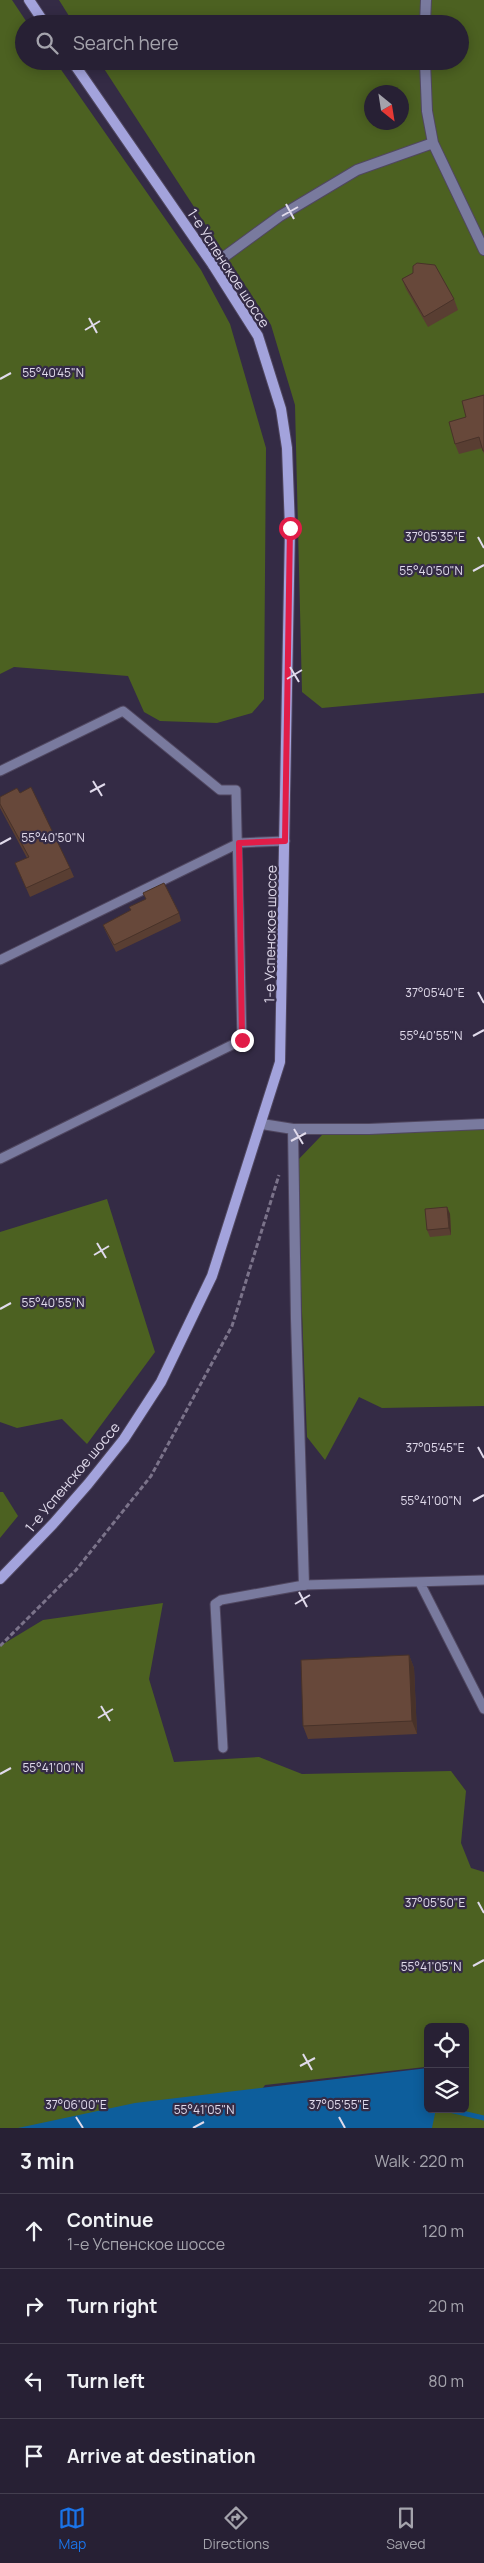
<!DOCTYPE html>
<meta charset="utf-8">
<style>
:root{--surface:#272034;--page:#2f283c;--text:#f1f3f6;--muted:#a4a3ac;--line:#433e4f;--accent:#1a73e8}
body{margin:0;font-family:Manrope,sans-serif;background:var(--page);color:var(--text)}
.controls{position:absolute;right:15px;bottom:15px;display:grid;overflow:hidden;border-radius:8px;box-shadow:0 2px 12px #0003}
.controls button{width:45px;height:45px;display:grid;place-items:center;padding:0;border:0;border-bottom:1px solid var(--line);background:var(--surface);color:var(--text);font:25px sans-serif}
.compass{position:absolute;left:364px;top:85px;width:45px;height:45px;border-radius:50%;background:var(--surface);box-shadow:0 2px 12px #0003;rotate:150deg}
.stop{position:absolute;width:15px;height:15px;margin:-11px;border:4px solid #e11d48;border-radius:50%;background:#fff}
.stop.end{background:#e11d48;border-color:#fff;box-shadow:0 1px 5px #0008}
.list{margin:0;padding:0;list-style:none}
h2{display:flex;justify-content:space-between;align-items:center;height:65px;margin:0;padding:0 20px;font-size:21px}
h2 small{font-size:16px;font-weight:400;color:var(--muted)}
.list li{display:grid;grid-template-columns:32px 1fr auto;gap:15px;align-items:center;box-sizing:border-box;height:75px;padding:0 20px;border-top:1px solid var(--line)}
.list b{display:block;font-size:19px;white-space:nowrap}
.list p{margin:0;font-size:16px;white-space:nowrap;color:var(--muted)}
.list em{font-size:16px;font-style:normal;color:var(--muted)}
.icon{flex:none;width:28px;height:28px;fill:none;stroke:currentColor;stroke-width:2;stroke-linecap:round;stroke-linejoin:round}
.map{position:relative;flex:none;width:484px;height:2128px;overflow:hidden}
.search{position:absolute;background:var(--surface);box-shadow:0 2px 12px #0003;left:15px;right:15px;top:15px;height:55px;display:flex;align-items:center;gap:12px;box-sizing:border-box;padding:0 18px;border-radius:28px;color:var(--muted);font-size:19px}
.sheet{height:365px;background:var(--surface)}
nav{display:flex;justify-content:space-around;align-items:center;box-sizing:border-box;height:70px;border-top:1px solid var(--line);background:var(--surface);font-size:14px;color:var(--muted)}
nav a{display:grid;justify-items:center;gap:2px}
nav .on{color:var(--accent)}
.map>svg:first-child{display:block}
.green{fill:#4c6121;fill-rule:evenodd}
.water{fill:#0d5e9c}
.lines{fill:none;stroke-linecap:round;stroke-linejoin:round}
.stream{stroke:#0d5e9c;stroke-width:5}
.service-casing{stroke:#504760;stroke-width:11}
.minor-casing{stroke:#504760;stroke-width:12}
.secondary-casing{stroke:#504760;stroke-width:12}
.path{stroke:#7b738a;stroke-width:3;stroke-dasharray:5 2.5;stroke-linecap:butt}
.service{stroke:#797a9e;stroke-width:9}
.minor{stroke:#797a9e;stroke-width:10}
.secondary{stroke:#a3a3dc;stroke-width:10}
.wall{fill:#593e32}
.shaded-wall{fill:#483229}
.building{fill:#67483a;stroke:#483229}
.route{stroke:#e11d48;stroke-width:6}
.ticks{fill:none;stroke:#e0daeb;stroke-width:2}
.labels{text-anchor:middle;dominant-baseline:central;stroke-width:4.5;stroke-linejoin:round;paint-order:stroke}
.street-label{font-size:14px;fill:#e0daeb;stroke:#342b45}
.ticks-label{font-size:12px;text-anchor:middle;fill:#e0daeb;stroke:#342b45;stroke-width:4.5;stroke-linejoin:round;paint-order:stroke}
</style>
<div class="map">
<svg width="484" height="2128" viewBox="0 0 484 2128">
<rect width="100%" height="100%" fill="#342b45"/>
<path class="green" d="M0 0H12L28 24H24V61H55L201 270 230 324 266 448 264 699 252 713 217 723 160 721 144 712 128 676 14 667 0 674Z
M59 0H484V693L322 708 302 692 295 405 271 325 99 61H460V24H74ZM372 92H402V122H372Z
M484 1129V1406L382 1408 359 1397 325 1460 307 1437 296 1162 322 1135Z
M107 1199 155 1352 87 1444 62 1419 17 1428 0 1422V1232Z
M0 1492H3L18 1516 0 1538Z
M163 1603 149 1679 174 1762 259 1757 302 1774 451 1771 466 1791 461 1843 471 1868 484 1872V2128H425L436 2109H465V2027H428V2073L425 2067 265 2085 234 2128H0V1646L43 1620Z"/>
<path class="water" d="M428 2068V2109H436L432 2128H18L135 2103Z"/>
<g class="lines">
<path class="stream" d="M445 2109 484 2118"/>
<g class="service-casing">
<path id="service" d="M0 771 123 711 220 790H236L242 1040 0 1159
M0 960 239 843 285 841
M420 1583 484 1709
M223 1748 215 1604 221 1600 304 1585 484 1580"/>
</g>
<g class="minor-casing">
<path id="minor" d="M425 24 426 0
M425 61 427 111 433 143 484 250
M213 265 280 216 357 170 433 143
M262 1124 293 1129 296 1319 304 1585
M293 1129H369L484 1124"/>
</g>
<g class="secondary-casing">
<path id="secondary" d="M29 0 45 24
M0 1579 53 1524 88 1484 124 1439 161 1382 212 1276 280 1062 290 528 287 448 281 409 258 336 213 265 72 61"/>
</g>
<path class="path" d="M0 1646 76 1570 151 1476 232 1326 279 1175"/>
<use href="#service" class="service"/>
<use href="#minor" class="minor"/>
<use href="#secondary" class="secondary"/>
</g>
<path class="wall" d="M413 273 454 299 458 310 428 327 406 289 402 279Z
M484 395V454L482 448 459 454 455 444 466 417Z
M20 793 70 868 74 877 30 897 15 863 27 858 0 808V797Z
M143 893 179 913 181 921 116 952 106 932 103 925 131 910 146 899Z
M447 1207 450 1214 451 1235 430 1237 427 1230Z
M409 1655 414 1668 417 1734 308 1739 303 1726Z"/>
<path class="shaded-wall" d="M447 1207 450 1214 451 1235 449 1228Z
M409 1655 414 1668 417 1734 412 1721Z"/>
<path class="building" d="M417 263 435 265 454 299 424 317 402 279 413 273V266Z
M484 395V451H483L479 437 455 444 449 422 466 417 462 401Z
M31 787 70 868 26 888 15 863 29 857 0 804V797L17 788 20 793Z
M164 883 179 913 114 945 103 925 131 910 129 907 146 899 143 893Z
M447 1207 449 1228 427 1230 425 1209Z
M409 1655 412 1721 303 1726 301 1660Z"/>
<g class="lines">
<path class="route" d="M242 1040 239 843 285 841 290 528"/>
</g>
<path class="ticks" d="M286 204 294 219M282 216 298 207M89 318 97 333M85 330 100 321M0 379 11 373M478 537 484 548M473 571 484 565M290 667 299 682M287 679 302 670M93 781 102 796M90 792 105 784M0 844 11 838M478 992 484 1003M473 1036 484 1030M294 1129 303 1144M291 1141 306 1133M97 1243 106 1258M94 1255 109 1246M0 1309 11 1303M478 1447 484 1458M473 1501 484 1495M299 1592 307 1607M295 1604 310 1595M101 1706 110 1721M98 1718 113 1709M0 1774 11 1768M478 1902 484 1913M473 1966 484 1960M303 2054 312 2070M300 2066 315 2058M76 2117 83 2128M339 2117 345 2128M193 2128 204 2122"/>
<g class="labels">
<g class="street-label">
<text transform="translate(229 268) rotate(57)">1-е Успенское шоссе</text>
<text transform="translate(270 934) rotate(-89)">1-е Успенское шоссе</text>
<text transform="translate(72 1477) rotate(-50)">1-е Успенское шоссе</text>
</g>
</g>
<g class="ticks-label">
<text x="53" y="377">55°40'45"N</text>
<text x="435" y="541">37°05'35"E</text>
<text x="431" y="575">55°40'50"N</text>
<text x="53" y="842">55°40'50"N</text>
<text x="435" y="997">37°05'40"E</text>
<text x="431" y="1040">55°40'55"N</text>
<text x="53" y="1307">55°40'55"N</text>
<text x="435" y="1452">37°05'45"E</text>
<text x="431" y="1505">55°41'00"N</text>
<text x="53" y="1772">55°41'00"N</text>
<text x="435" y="1907">37°05'50"E</text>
<text x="431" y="1971">55°41'05"N</text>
<text x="76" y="2109">37°06'00"E</text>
<text x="339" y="2109">37°05'55"E</text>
<text x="204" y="2114">55°41'05"N</text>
</g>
</svg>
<div class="controls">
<button><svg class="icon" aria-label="locate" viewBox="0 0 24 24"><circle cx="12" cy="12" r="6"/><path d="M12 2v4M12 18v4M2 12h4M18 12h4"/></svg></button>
<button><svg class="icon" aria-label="layers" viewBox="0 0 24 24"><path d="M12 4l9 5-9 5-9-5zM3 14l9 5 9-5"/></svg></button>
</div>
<svg class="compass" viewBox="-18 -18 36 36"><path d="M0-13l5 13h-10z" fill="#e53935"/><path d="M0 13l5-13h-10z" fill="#a4a3ac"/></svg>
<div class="stop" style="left:290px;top:528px"></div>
<div class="stop end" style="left:242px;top:1040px"></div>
<div class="search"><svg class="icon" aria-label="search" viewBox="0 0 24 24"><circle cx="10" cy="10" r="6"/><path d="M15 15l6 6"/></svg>Search here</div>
</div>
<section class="sheet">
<h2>3 min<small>Walk · 220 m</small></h2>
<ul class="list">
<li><svg class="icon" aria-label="ahead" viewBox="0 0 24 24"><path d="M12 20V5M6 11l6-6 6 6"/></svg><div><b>Continue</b><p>1-е Успенское шоссе</p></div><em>120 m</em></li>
<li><svg class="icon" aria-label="right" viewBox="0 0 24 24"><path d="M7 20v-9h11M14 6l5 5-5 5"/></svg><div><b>Turn right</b></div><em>20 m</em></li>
<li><svg class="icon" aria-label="left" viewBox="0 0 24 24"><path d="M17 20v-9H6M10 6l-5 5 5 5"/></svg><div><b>Turn left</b></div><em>80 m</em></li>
<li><svg class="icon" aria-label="arrive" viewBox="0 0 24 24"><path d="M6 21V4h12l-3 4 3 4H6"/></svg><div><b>Arrive at destination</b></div></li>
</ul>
</section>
<nav>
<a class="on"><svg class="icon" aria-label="map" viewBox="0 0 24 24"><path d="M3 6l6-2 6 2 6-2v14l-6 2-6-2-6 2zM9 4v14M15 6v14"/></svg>Map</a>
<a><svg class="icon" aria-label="directions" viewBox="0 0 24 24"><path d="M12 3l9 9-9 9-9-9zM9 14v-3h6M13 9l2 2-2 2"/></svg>Directions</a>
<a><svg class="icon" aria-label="saved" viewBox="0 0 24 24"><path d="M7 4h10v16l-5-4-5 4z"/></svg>Saved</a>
</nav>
